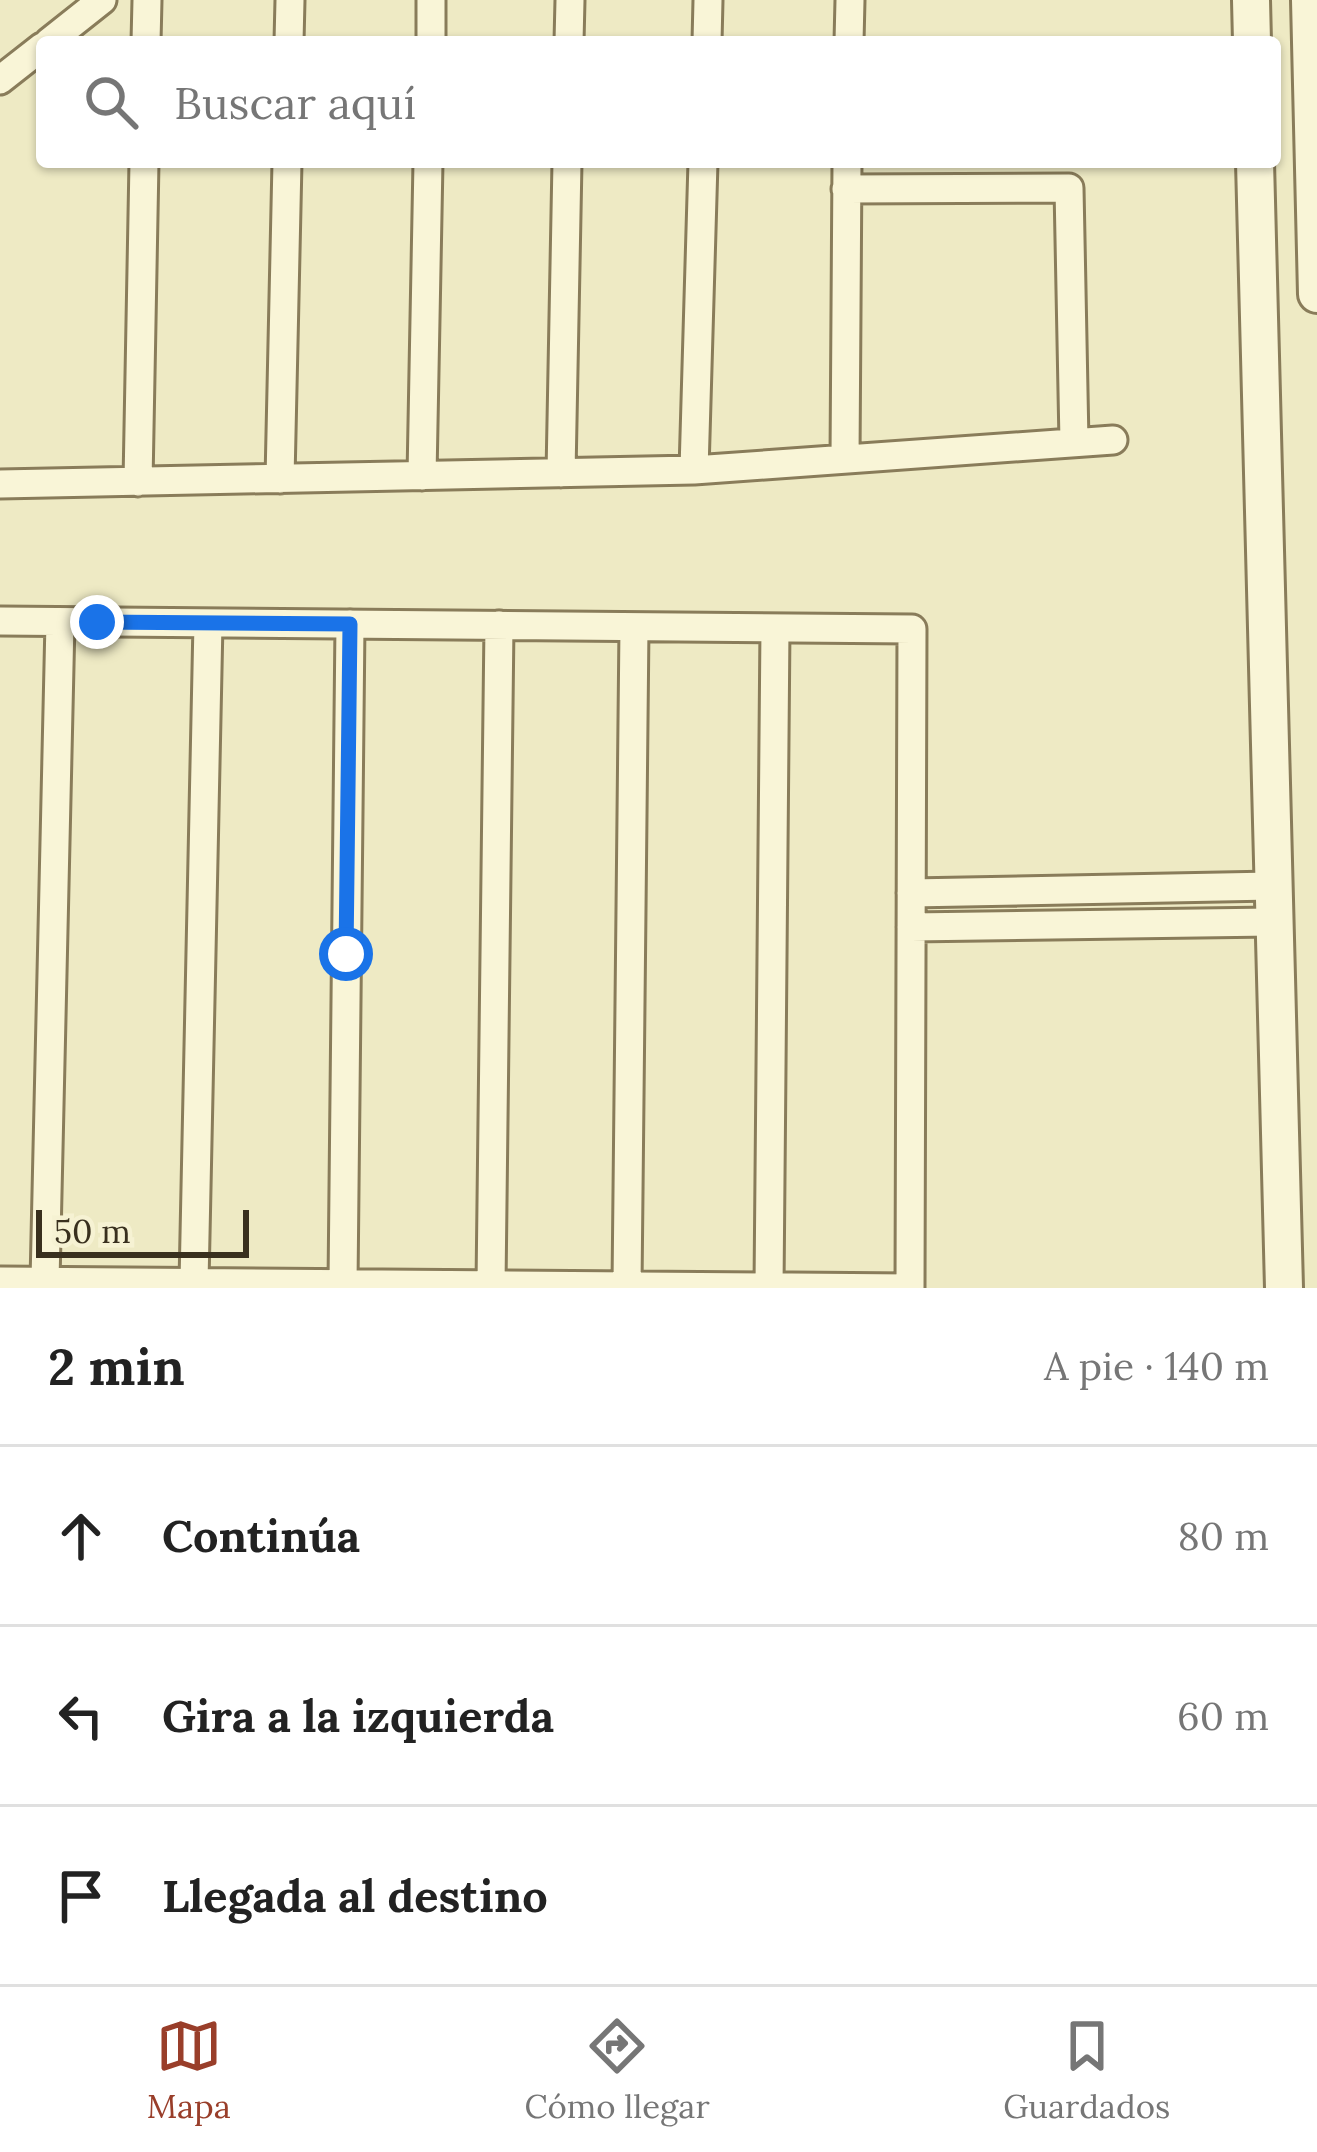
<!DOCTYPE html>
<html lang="es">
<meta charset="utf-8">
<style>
:root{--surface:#fff;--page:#f6f6f6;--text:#222;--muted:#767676;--line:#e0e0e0;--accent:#993e2a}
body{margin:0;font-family:Lora,serif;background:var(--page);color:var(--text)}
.scale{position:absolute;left:36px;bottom:30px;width:213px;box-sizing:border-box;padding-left:12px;border:6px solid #39301e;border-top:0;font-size:33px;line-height:42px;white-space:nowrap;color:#39301e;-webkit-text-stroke:9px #f6f2d3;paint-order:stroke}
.stop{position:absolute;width:36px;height:36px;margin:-27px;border:9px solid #1a73e8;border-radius:50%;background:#fff}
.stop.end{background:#1a73e8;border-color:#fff;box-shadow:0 3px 12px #0008}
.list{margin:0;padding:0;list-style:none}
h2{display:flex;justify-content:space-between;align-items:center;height:156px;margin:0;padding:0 48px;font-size:51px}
h2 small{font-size:39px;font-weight:400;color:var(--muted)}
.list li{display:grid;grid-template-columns:78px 1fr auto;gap:36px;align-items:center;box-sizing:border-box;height:180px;padding:0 48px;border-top:3px solid var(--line)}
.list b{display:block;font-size:45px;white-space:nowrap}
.list em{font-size:39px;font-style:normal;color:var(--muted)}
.icon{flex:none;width:66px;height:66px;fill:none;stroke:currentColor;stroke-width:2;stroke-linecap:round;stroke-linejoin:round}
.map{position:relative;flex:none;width:1317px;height:1288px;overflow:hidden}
.search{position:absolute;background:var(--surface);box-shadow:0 3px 9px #0004;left:36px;right:36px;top:36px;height:132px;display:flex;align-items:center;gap:30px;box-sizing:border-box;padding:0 42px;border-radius:12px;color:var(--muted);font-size:45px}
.sheet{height:696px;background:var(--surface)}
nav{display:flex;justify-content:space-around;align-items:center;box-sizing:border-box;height:168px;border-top:3px solid var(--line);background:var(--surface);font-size:33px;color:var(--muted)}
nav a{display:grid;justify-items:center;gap:6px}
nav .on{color:var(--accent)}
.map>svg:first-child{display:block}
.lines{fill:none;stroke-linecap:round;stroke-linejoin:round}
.minor-casing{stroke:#897c5a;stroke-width:33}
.tertiary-casing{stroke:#897c5a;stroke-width:42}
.minor{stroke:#f9f5d7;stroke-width:27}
.tertiary{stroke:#f9f5d7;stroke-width:36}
.route{stroke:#1a73e8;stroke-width:15}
</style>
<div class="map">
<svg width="1317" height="1288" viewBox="0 0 1317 1288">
<rect width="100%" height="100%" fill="#eeeac4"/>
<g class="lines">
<g class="minor-casing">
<path id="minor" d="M49 42 102 0
M146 42 147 0
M289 42 290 0
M431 42V0
M569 42 570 0
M707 42 708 0
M849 42 850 0
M0 80 42 47
M846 189 1069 188 1074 442
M845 459 847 162
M694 470 703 162
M561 473 567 162
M422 476 428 162
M280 479 287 162
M138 482 144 162
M0 484 694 470 1113 440
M0 621 912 629 910 1288 0 1281
M911 893 1274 886
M911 927 1275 922
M45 1281 60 622
M194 1282 208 623
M343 1283 350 624
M491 1285 499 625
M627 1286 634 627
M769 1287 775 628"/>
</g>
<g class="tertiary-casing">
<path id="tertiary" d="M1251 0 1252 42
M1310 0 1317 294
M1255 162 1284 1288"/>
</g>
<use href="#minor" class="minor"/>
<use href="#tertiary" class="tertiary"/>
</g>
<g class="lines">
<path class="route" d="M97 622 350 624 346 954"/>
</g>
</svg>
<div class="scale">50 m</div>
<div class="stop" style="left:346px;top:954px"></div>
<div class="stop end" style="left:97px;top:622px"></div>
<div class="search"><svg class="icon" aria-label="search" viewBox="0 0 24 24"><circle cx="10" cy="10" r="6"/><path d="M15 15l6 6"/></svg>Buscar aquí</div>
</div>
<section class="sheet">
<h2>2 min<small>A pie · 140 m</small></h2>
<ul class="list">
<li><svg class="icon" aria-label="ahead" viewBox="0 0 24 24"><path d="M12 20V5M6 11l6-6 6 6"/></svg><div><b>Continúa</b></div><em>80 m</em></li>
<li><svg class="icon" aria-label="left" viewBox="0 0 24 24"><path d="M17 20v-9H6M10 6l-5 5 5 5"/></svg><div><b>Gira a la izquierda</b></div><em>60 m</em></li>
<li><svg class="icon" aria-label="arrive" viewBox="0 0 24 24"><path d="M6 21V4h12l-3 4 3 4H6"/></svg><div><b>Llegada al destino</b></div></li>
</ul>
</section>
<nav>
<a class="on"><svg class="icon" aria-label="map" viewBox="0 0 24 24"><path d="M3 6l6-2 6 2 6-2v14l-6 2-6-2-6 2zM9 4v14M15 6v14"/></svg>Mapa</a>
<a><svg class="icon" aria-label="directions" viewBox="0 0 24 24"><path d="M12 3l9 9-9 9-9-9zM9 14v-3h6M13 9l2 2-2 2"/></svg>Cómo llegar</a>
<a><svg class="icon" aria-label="saved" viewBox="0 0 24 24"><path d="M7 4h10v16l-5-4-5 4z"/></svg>Guardados</a>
</nav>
